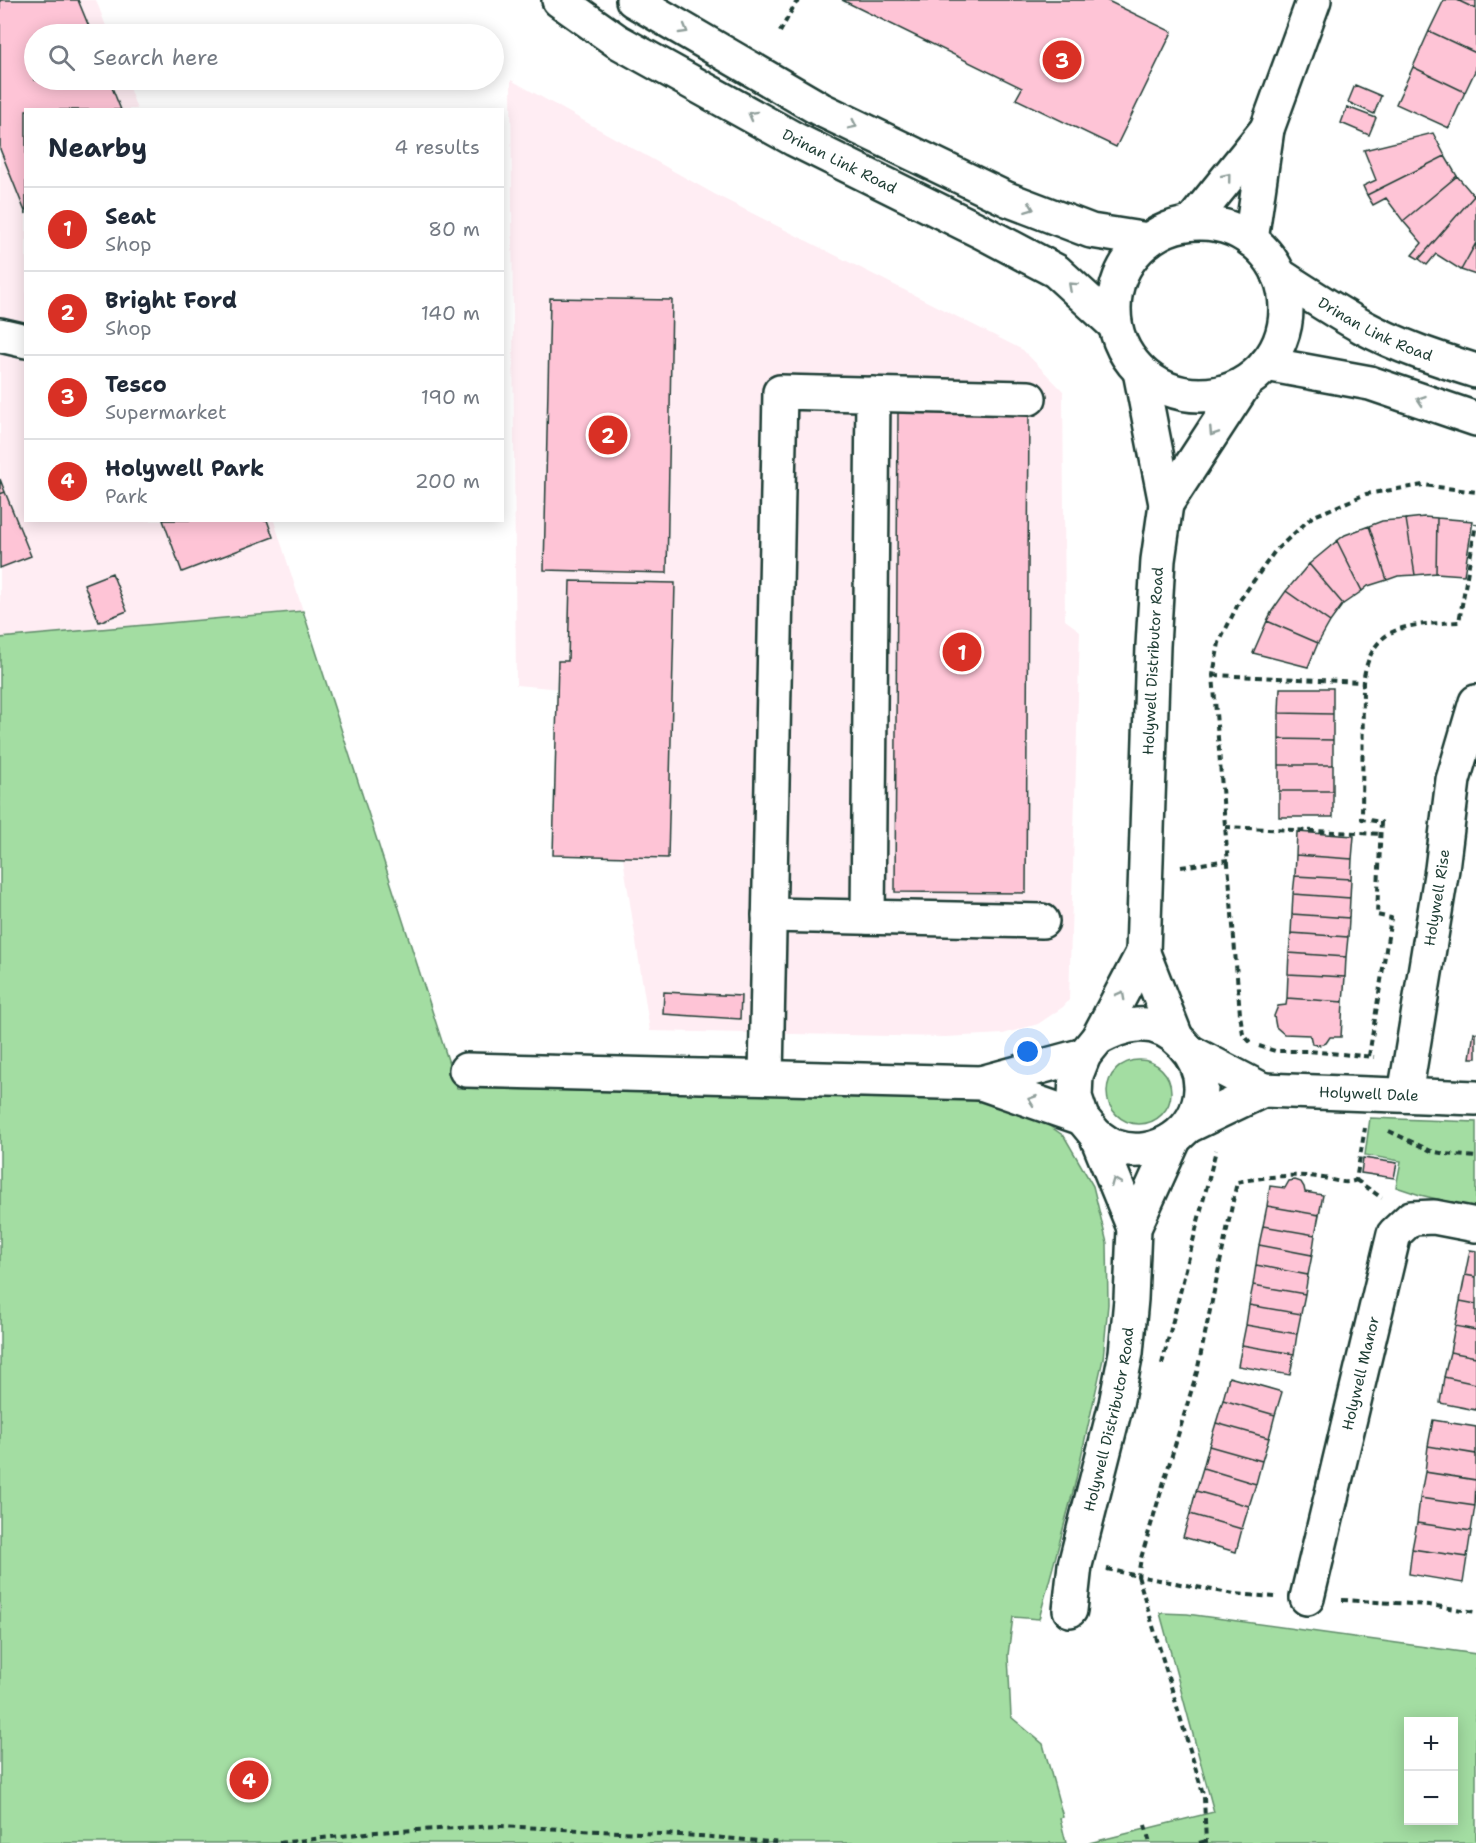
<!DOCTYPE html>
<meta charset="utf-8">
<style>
:root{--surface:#fff;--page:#f6f6f7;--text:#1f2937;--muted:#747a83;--line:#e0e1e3;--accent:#d93025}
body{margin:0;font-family:"Shantell Sans",sans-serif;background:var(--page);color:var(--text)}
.controls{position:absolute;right:18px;bottom:18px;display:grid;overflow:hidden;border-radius:0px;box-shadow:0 3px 15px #0003}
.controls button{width:54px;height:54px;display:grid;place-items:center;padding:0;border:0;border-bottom:2px solid var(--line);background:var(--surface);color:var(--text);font:30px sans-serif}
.you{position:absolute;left:1028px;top:1052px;width:21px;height:21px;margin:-15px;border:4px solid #fff;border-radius:50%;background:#1a73e8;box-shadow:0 0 0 9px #1a73e833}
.badge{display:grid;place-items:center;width:39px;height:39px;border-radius:50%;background:var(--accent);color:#fff;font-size:20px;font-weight:700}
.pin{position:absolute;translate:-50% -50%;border:3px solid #fff;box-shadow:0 2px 6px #0006}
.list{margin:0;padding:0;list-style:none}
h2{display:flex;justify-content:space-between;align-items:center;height:78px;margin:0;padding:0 24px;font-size:26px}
h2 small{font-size:20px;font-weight:400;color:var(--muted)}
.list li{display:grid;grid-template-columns:39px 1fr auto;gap:18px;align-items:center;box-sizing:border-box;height:84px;padding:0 24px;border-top:2px solid var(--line)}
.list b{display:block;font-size:22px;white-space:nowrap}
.list p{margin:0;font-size:20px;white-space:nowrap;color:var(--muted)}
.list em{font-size:20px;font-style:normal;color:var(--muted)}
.icon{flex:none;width:33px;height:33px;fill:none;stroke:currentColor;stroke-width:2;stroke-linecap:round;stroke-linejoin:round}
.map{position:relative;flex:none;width:1476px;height:1843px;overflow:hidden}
.search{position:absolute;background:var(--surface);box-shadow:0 3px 15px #0003;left:24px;top:24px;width:480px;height:66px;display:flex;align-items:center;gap:15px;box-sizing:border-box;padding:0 21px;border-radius:33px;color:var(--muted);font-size:22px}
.panel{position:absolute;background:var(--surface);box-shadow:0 3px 15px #0003;left:24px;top:108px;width:480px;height:414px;border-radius:0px}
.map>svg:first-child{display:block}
.built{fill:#ffedf3}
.green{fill:#a3dda2;stroke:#618d6b;stroke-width:1.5;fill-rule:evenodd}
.building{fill:#fec4d6;stroke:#1f3d34;stroke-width:1.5}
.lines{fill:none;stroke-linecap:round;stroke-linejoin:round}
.minor-casing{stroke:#1f3d34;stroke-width:38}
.major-casing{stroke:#1f3d34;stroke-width:38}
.path{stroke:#1f3d34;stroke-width:4;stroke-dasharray:6 4.5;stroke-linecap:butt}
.minor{stroke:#fff;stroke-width:33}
.major{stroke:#fff;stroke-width:33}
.oneway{stroke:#8f9e9a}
.labels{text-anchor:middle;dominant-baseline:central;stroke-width:5;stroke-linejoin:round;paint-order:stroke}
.street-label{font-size:15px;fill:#1f3d34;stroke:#fff}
</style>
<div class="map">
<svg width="1476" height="1843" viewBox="0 0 1476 1843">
<rect width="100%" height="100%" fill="#fff"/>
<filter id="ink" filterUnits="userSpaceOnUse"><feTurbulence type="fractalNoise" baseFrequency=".0167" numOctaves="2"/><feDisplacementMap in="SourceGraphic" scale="12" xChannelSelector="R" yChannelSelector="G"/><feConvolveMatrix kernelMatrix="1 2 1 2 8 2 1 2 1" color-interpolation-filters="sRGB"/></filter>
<g filter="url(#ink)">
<path class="built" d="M0 0H96L109 34H34V80H126L137 109 26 110V520L274 521 303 611 0 638Z
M511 80 716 195 1023 350 1063 391 1065 620 1080 631 1069 1000 1063 1007 1038 1024 1003 1034 945 1037 650 1031 597 692 516 685Z"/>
<path class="green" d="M303 611 457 1088 1013 1101 1064 1136 1093 1186 1107 1243 1108 1304 1103 1359 1074 1488 1039 1619 1013 1617 1008 1655 1011 1717 1043 1744 1063 1817 1060 1818 1066 1843H0V638Z
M1107 1092a32 32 0 1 1 64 0a32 32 0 1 1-64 0Z
M1370 1118 1476 1122V1208L1420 1195 1396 1187 1401 1161 1365 1155Z
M1160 1613 1187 1614 1476 1654V1843H1089L1214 1812ZM1408 1722H1454V1820H1408Z"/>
<path class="building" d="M0 0H78L92 34H34V80H109L121 110H26V214L0 149Z
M842 0H1106L1172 32 1116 147 1016 99 1022 88Z
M1444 0H1457L1476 9V53L1429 31Z
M1457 0H1476V9Z
M1429 31 1476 53V69L1465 92 1413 67Z
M1413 67 1465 92 1449 128 1396 104Z
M1355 85 1381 96 1374 114 1348 102Z
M1347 107 1376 118 1369 135 1341 123Z
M1433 133 1445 156 1367 195 1363 186 1376 180 1364 150Z
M1445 156 1457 176 1403 221 1386 198 1373 205 1367 195Z
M1457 176 1474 196 1419 259 1412 255 1422 243 1403 221Z
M1474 196 1476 198V243L1461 270 1436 254 1427 265 1419 259Z
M1476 243V275L1461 270Z
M550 298 672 300 667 573 544 570Z
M898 411 1029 412 1026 893 895 892Z
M0 479 5 492 0 494Z
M5 492 31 556 0 568V494Z
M1424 517 1437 518 1436 573 1415 575 1406 519Z
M1437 518 1473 521 1464 575 1436 573Z
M1406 519 1415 575 1398 576 1387 580 1369 526 1382 521Z
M163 520H267L273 537 182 572Z
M1369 526 1387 580 1368 586 1362 591 1337 541 1345 535Z
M1337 541 1362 591 1343 604 1309 564Z
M1309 564 1343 604 1330 622 1286 591Z
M112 573 127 611 99 622 84 584Z
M570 581 675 583 668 858 553 855 558 661H568Z
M1286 591 1330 622 1318 643 1267 621 1272 611Z
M1267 621 1318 643 1308 667 1253 653Z
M1280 688H1333V714L1279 713Z
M1279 713 1333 714V740L1279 739Z
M1279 739 1333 740V765H1279Z
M1279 765H1333V791H1279Z
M1279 791H1333V817H1279Z
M1297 832 1354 836 1352 859 1296 855Z
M1296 855 1352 859 1351 879 1295 876Z
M1295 876 1351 879 1350 898 1293 894Z
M1293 894 1350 898 1349 918 1292 914Z
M1292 914 1349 918 1348 937 1291 933Z
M1291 933 1348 937 1346 957 1289 953Z
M1289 953 1346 957 1345 977 1288 974Z
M1288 974 1345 977 1343 1002 1287 998Z
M664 992 741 996 740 1019 663 1014Z
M1287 998 1343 1002 1341 1037H1330L1326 1043 1319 1045 1312 1044 1310 1035 1284 1034 1276 1027 1274 1016 1278 1006 1286 1005Z
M1474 1032 1476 1033V1058H1470Z
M1363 1158 1397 1163 1394 1178 1361 1173Z
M1295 1180 1301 1182 1304 1187 1305 1192 1323 1195 1319 1215 1267 1206 1270 1186 1285 1188 1289 1181Z
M1267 1206 1319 1215 1315 1235 1263 1226Z
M1263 1226 1315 1235 1312 1255 1259 1245Z
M1259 1245 1312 1255 1308 1275 1256 1265Z
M1470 1250 1476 1251V1277L1465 1275Z
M1256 1265 1308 1275 1305 1294 1253 1285Z
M1465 1275 1476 1277V1304L1460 1301Z
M1253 1285 1305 1294 1301 1314 1249 1305Z
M1460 1301 1476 1304V1330L1455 1326Z
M1249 1305 1301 1314 1297 1334 1246 1325Z
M1246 1325 1297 1334 1294 1354 1242 1345Z
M1455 1326 1476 1330V1357L1450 1352Z
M1242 1345 1294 1354 1290 1375 1238 1366Z
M1450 1352 1476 1357V1384L1444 1377Z
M1229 1377 1282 1392 1275 1415 1223 1400Z
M1444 1377 1476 1384V1410L1440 1403Z
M1223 1400 1275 1415 1269 1438 1216 1423Z
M1433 1420 1476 1427V1454L1428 1446Z
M1216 1423 1269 1438 1262 1461 1209 1446Z
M1209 1446 1262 1461 1256 1484 1203 1468Z
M1428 1446 1476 1454V1480L1425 1472Z
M1203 1468 1256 1484 1249 1506 1196 1491Z
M1425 1472 1476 1480 1475 1506 1420 1498Z
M1196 1491 1249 1506 1242 1529 1190 1514Z
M1420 1498 1475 1506 1471 1531 1417 1523Z
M1190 1514 1242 1529 1236 1552 1183 1537Z
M1417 1523 1471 1531 1467 1557 1412 1549Z
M1412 1549 1467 1557 1463 1583 1409 1574Z"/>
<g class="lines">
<g class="minor-casing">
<g id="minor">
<path d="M1191 223 1267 129"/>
<path d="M1251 240 1267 129 1314 0"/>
<path d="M0 335 26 341"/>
<path d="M1140 371 1166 504 1158 560 1153 646 1143 953 1176 1037"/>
<path d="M1166 504 1245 383"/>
<path d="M769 915 1042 921"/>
<path d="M868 917 873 394"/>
<path d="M1190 1052 1263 1090"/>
<path d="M466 1070 981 1083 1084 1055"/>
<path d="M766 1077 780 392 1029 398"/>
<path d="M981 1083 1082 1118"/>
<path id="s1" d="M1405 1095 1442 869 1453 780 1476 702"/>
<path id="s2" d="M1188 1126 1263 1090 1476 1098"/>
<path d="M1096 1135C1102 1139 1109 1145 1116 1147 1155 1160 1200 1132 1201 1089 1202 1056 1171 1022 1137 1025 1122 1026 1111 1031 1098 1038"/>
<path d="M1134 1228 1096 1135 1082 1118 1075 1097 1076 1075 1084 1055 1098 1038 1143 953"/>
<path id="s3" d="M1307 1598 1394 1234 1411 1218 1434 1217 1476 1225"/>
<path id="s4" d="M1070 1610 1075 1565 1116 1404 1126 1353 1131 1299 1134 1228 1174 1140"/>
</g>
</g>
<g class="major-casing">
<g id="major">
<path id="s5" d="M559 0 617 41 794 139 982 232 1056 271 1115 325"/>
<path d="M633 0 820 109 1007 199 1091 231 1148 240"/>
<circle cx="1200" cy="309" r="86"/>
<path id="s6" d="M1279 275C1307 293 1334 311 1363 327 1398 346 1438 359 1476 371"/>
<path d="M1266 364 1370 383 1476 419"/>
</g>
</g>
<path class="path" d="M780 32 795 4 800 0
M1214 675 1363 682
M1225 827 1381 834
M1181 867 1228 860
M1250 1042 1243 1034 1240 1014 1213 675 1219 643 1240 600 1275 551 1312 517 1366 494 1423 485 1476 492
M1259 1046 1275 1051H1308L1374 1057
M1369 1056 1391 918 1377 915 1381 822 1362 819 1363 682C1372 622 1408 625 1459 622L1476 524
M1389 1131 1431 1151 1446 1154 1476 1157
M1356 1180 1382 1198
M1162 1364 1216 1150
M1107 1569 1138 1576 1204 1797 1206 1843
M1275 1597 1234 1594 1138 1576 1141 1558 1197 1372 1237 1182C1265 1177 1295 1173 1323 1178 1334 1180 1346 1185 1356 1180L1365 1128
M1342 1600 1429 1605 1476 1612
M1145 1825 1150 1843
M279 1843 376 1832 501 1826 700 1836 782 1843
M1199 1843 1206 1841"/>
<use href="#minor" class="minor"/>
<use href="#major" class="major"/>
</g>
<defs><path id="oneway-chevron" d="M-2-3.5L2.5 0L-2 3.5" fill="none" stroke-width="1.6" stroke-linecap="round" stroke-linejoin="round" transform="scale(1.5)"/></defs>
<g class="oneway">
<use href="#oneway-chevron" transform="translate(684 30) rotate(30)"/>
<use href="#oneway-chevron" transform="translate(752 115) rotate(-151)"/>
<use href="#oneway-chevron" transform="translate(853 125) rotate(26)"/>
<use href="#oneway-chevron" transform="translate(1227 177) rotate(-51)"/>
<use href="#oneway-chevron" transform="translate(1030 208) rotate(21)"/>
<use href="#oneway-chevron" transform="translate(1072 286) rotate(-138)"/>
<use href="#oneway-chevron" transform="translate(1421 400) rotate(-161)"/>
<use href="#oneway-chevron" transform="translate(1213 432) rotate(123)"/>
<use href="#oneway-chevron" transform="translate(1121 995) rotate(-62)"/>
<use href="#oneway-chevron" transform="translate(1032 1100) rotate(-161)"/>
<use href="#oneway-chevron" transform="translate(1115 1182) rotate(-112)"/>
</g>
</g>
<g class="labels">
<g class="street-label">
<text stroke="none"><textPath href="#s5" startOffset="324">Drinan Link Road</textPath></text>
<text stroke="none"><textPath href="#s6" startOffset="111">Drinan Link Road</textPath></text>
<text transform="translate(1153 661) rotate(-87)">Holywell Distributor Road</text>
<text stroke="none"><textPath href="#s1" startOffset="200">Holywell Rise</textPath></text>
<text stroke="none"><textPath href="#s2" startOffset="189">Holywell Dale</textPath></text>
<text stroke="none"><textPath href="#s3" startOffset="231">Holywell Manor</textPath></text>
<text stroke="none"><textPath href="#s4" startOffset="195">Holywell Distributor Road</textPath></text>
</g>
</g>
</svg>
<div class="controls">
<button>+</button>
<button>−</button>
</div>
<div class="you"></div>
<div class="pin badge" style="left:962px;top:652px">1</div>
<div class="pin badge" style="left:608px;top:435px">2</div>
<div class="pin badge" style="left:1062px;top:60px">3</div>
<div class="pin badge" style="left:249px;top:1780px">4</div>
<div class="search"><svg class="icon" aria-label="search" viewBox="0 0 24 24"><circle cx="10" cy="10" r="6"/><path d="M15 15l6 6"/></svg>Search here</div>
<section class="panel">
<h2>Nearby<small>4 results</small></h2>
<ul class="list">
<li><span class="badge">1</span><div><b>Seat</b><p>Shop</p></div><em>80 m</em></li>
<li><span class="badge">2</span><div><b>Bright Ford</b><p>Shop</p></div><em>140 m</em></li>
<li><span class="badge">3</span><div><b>Tesco</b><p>Supermarket</p></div><em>190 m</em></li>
<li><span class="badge">4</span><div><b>Holywell Park</b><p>Park</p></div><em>200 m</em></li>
</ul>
</section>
</div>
